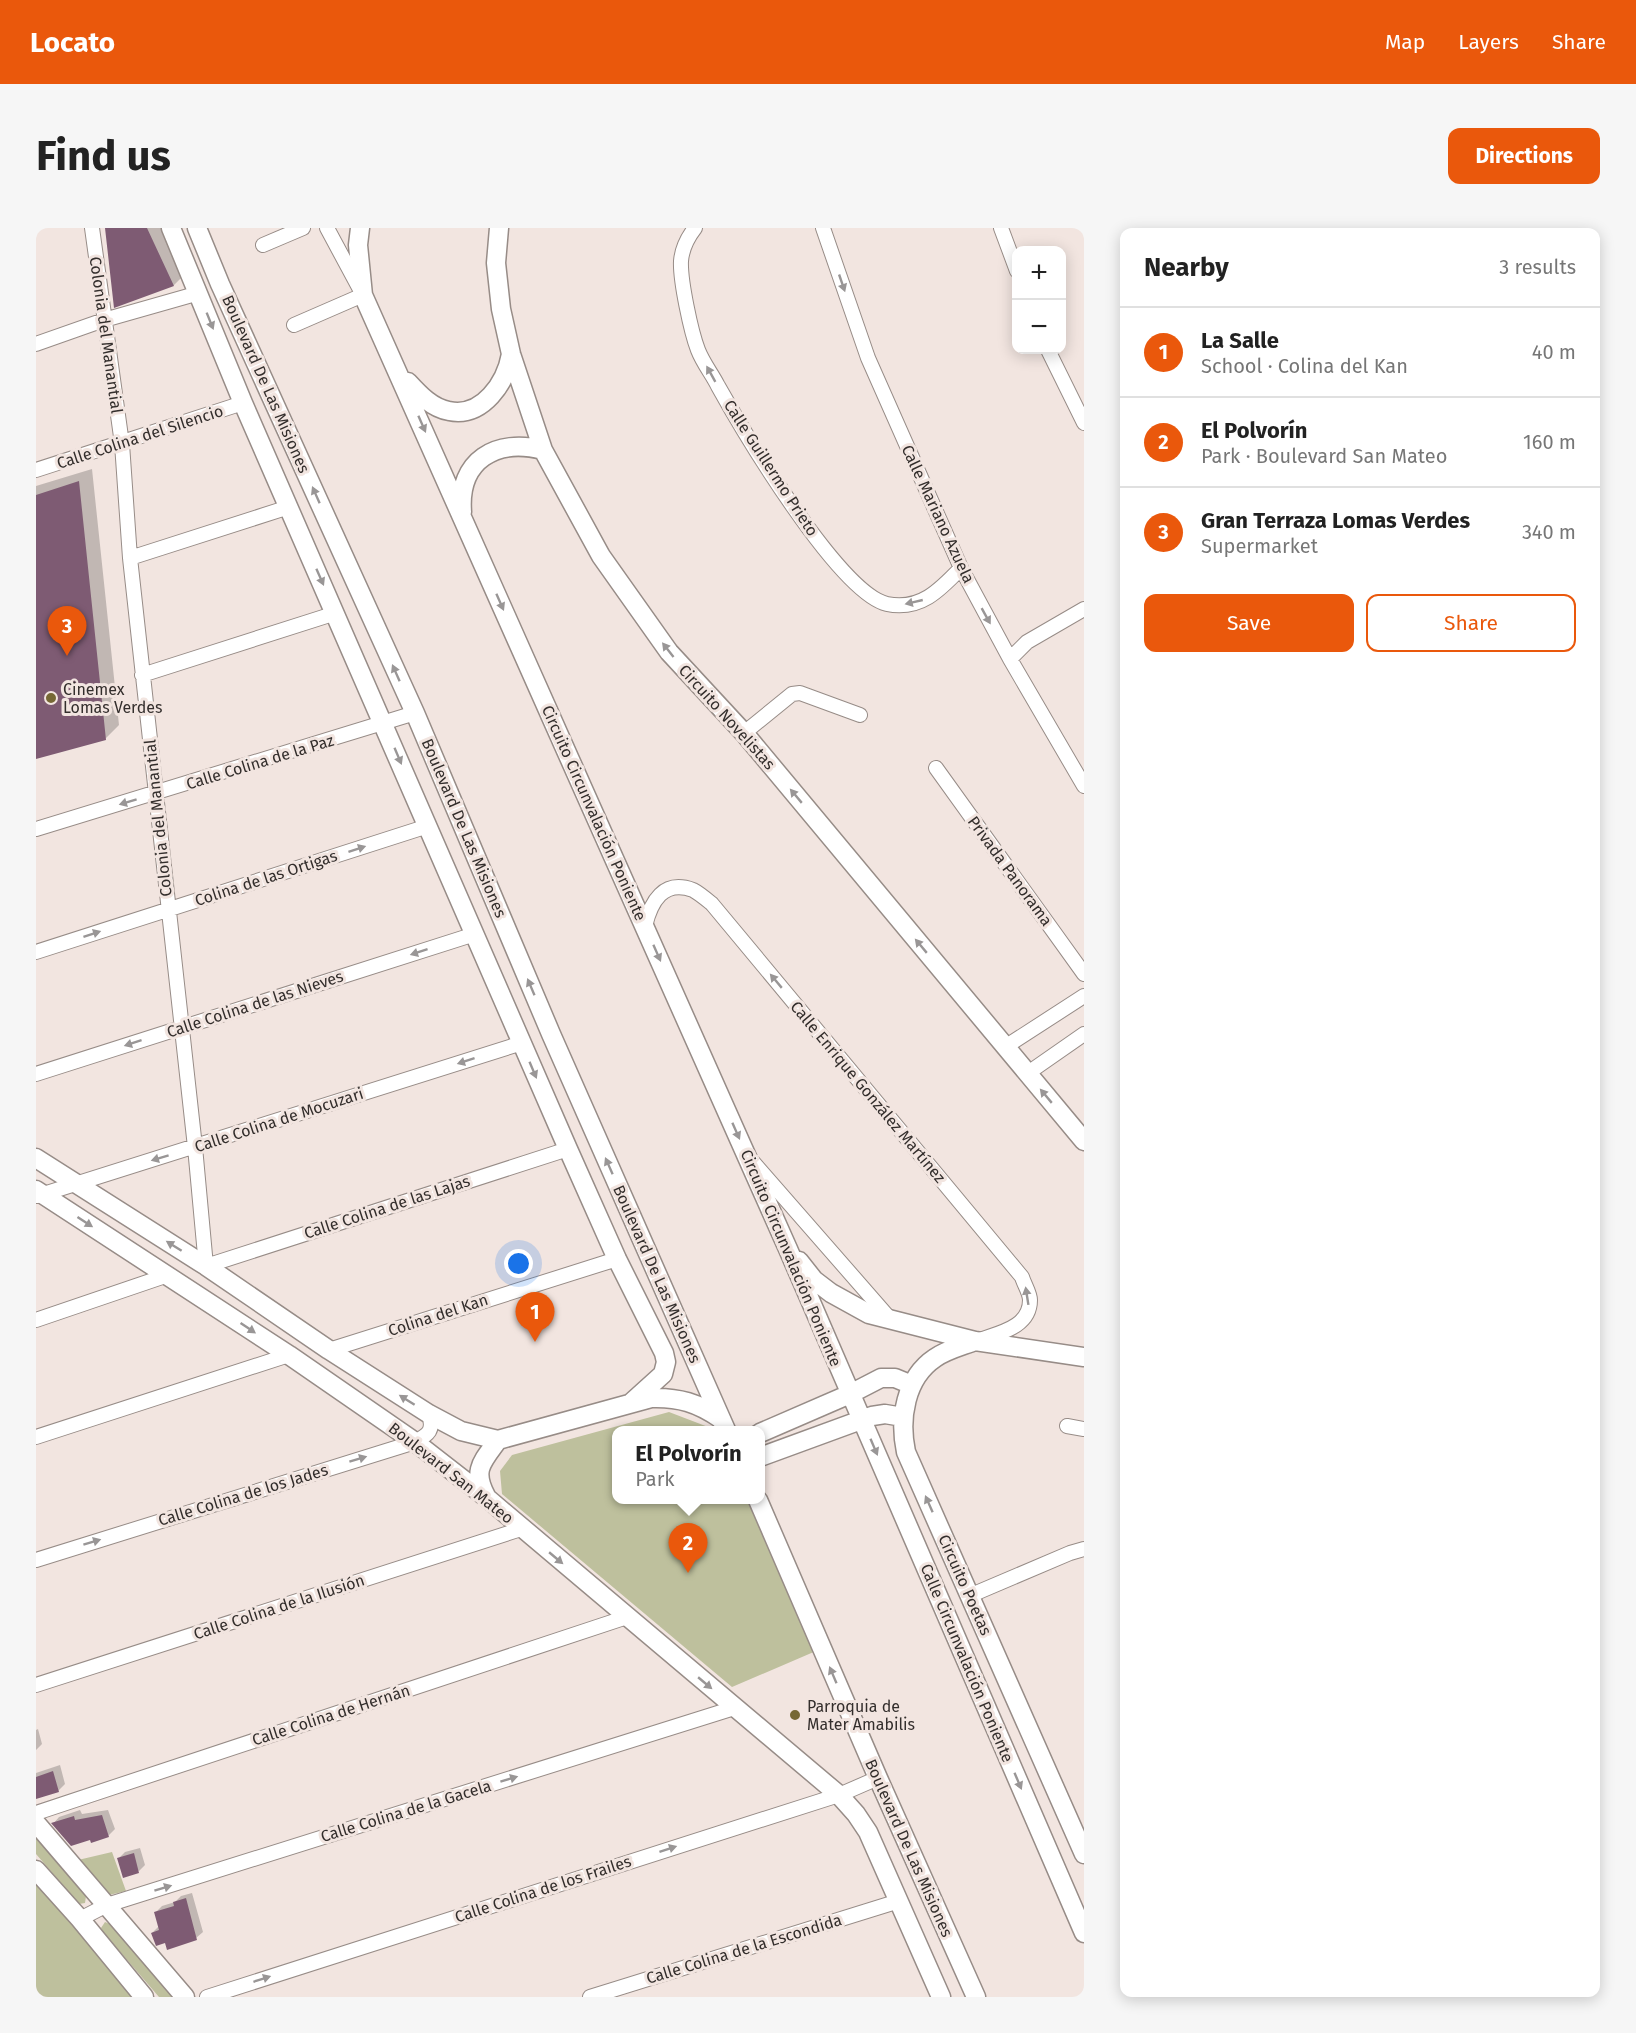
<!DOCTYPE html>
<meta charset="utf-8">
<style>
:root{--surface:#fff;--page:#f6f6f6;--text:#222;--muted:#767676;--line:#e0e0e0;--accent:#ea580c}
body{margin:0;font-family:"Fira Sans",sans-serif;background:var(--page);color:var(--text)}
.controls{position:absolute;right:18px;top:18px;display:grid;overflow:hidden;border-radius:12px;box-shadow:0 3px 15px #0003}
.controls button{width:54px;height:54px;display:grid;place-items:center;padding:0;border:0;border-bottom:2px solid var(--line);background:var(--surface);color:var(--text);font:30px sans-serif}
.you{position:absolute;left:483px;top:1036px;width:21px;height:21px;margin:-15px;border:4px solid #fff;border-radius:50%;background:#1a73e8;box-shadow:0 0 0 9px #1a73e833}
.badge{display:grid;place-items:center;width:39px;height:39px;border-radius:50%;background:var(--accent);color:#fff;font-size:20px;font-weight:700}
.pin{position:absolute;translate:-50% -50px;filter:drop-shadow(0 2px 3px #0008)}
.pin::after{content:'';position:absolute;top:32px;width:21px;height:18px;background:inherit;clip-path:polygon(0 0,100% 0,50% 100%)}
.popup{position:absolute;left:576px;top:1198px;width:153px;height:78px;box-sizing:border-box;display:grid;place-content:center;border-radius:12px;background:var(--surface);filter:drop-shadow(0 2px 4px #0005);font-size:20px;white-space:nowrap;color:var(--muted)}
.popup b{font-size:22px;color:var(--text)}
.popup::after{content:'';position:absolute;left:50%;top:100%;margin-left:-12px;border:12px solid transparent;border-top-color:var(--surface)}
.list{margin:0;padding:0;list-style:none}
h2{display:flex;justify-content:space-between;align-items:center;height:78px;margin:0;padding:0 24px;font-size:26px}
h2 small{font-size:20px;font-weight:400;color:var(--muted)}
.list li{display:grid;grid-template-columns:39px 1fr auto;gap:18px;align-items:center;box-sizing:border-box;height:90px;padding:0 24px;border-top:2px solid var(--line)}
.list b{display:block;font-size:22px;white-space:nowrap}
.list p{margin:0;font-size:20px;white-space:nowrap;color:var(--muted)}
.list em{font-size:20px;font-style:normal;color:var(--muted)}
.actions{display:flex;gap:12px;padding:18px 24px}
.actions a{flex:1;padding:14px 0;border:2px solid var(--accent);border-radius:12px;text-align:center;font-size:21px;color:var(--accent)}
.actions .main{background:var(--accent);color:#fff}
.map{position:relative;flex:none;width:1048px;height:1769px;overflow:hidden;border-radius:12px}
header{display:flex;align-items:center;gap:36px;box-sizing:border-box;height:84px;padding:0 30px;background:var(--accent);color:#fff}
header strong{font-size:28px}
nav{display:flex;gap:33px;margin-inline-start:auto;font-size:21px}
.intro{display:flex;align-items:center;justify-content:space-between;box-sizing:border-box;height:144px;padding:0 36px}
h1{margin:0;font-size:42px}
.button{padding:15px 27px;border-radius:12px;background:var(--accent);color:#fff;font-size:21px;font-weight:700}
main{display:flex;gap:36px;padding:0 36px}
aside{flex:1;background:var(--surface);border-radius:12px;box-shadow:0 3px 15px #0003}
.map>svg:first-child{display:block}
.green{fill:#bec09d}
.shadow{fill:#0003}
.building{fill:#7e5b73}
.lines{fill:none;stroke-linecap:round;stroke-linejoin:round}
.street-casing{stroke:#978c87;stroke-width:16}
.secondary-casing{stroke:#978c87;stroke-width:21}
.street{stroke:#fff;stroke-width:14}
.secondary{stroke:#fff;stroke-width:18}
.oneway{fill:#999696}
.poi-dot{fill:#766835;stroke:#f2e5e0;stroke-width:2}
.labels{text-anchor:middle;dominant-baseline:central;stroke-width:6;stroke-linejoin:round;paint-order:stroke}
.street-label{font-size:16px;fill:#332e2c;stroke:#f2e5e0}
.poi-label{font-size:16px;fill:#332e2c;stroke:#f2e5e0;text-anchor:start}
</style>
<header>
<strong>Locato</strong>
<nav><a>Map</a><a>Layers</a><a>Share</a></nav>
</header>
<div class="intro"><h1>Find us</h1><a class="button">Directions</a></div>
<main>
<div class="map">
<svg width="1048" height="1769" viewBox="0 0 1048 1769">
<rect width="100%" height="100%" fill="#f2e5e0"/>
<path class="green" d="M633 1184 680 1202H580V1272H711L780 1423 696 1459 466 1266 464 1243 476 1227Z
M0 1609 50 1668 49 1675 43 1676 0 1626Z
M76 1624 90 1663 73 1667 42 1632Z
M0 1651 103 1769H0Z
M69 1694 74 1696 79 1701 137 1769H123L67 1704 65 1700Z"/>
<path class="shadow" d="M71 0H126L148 47 138 57 80 78Z
M56 241 83 497 69 511 0 530V258Z
M2 1501 6 1516 0 1522V1502Z
M24 1537 29 1556 22 1563 0 1570V1545Z
M44 1582 46 1586 72 1582 79 1601 72 1608 55 1610 17 1596 23 1589Z
M104 1620 109 1637 103 1643 82 1631 89 1624Z
M156 1665 167 1704 160 1710 130 1714 116 1705 123 1698 120 1684 126 1678 139 1674 145 1668Z"/>
<path class="building" d="M69 0H111L138 58 78 80Z
M43 253 70 512 0 531V267Z
M17 1543 23 1564 0 1571V1549Z
M66 1587 73 1609 55 1615 54 1612 35 1618 15 1595 38 1588 39 1592Z
M98 1625 103 1645 87 1650 81 1630Z
M150 1670 161 1712 131 1722 129 1715 120 1718 115 1705 123 1702 118 1684 138 1678 137 1674Z"/>
<g class="lines">
<g class="street-casing">
<path id="street" d="M56 0 86 216 94 330 159 919 170 1038 532 921
M659 0C652 9 646 21 645 33 644 52 655 104 662 122 667 135 676 146 682 158 707 203 803 365 851 376 884 383 904 362 925 340
M787 0 832 130 925 340 974 431 1048 558
M965 0 981 43
M227 17 267 0
M258 97 327 67 291 0
M0 116 68 92 163 65
M1012 122 1048 195
M0 242 207 175
M94 330 253 279
M974 431 991 414 1048 381
M106 447 300 385
M708 505 756 466 764 465 824 487
M900 540 1048 746
M0 601 379 485
M609 698C615 674 627 651 657 662 663 665 670 671 676 676L986 1049C988 1056 994 1065 994 1072 994 1100 962 1105 941 1113
M0 724 392 598
M969 819 1048 768
M992 845 1048 806
M0 846 439 706
M717 934 855 1092
M1 968 486 815
M0 1092 132 1047
M293 1122 581 1031
M1031 1198 1048 1201
M0 1209 253 1127
M0 1332 379 1214C393 1206 398 1203 393 1186
M933 1368 1034 1325 1048 1321
M0 1457 485 1301
M0 1585 591 1389
M44 1691 71 1677 698 1480
M171 1769 803 1567 842 1550
M554 1769 863 1673"/>
</g>
<g class="secondary-casing">
<path id="secondary" d="M135 0 207 175 532 921 581 1031 628 1125 630 1134 627 1146 596 1174
M161 0 184 56 379 485 515 806 690 1202
M324 0 322 17 327 67 752 1021 1048 1705
M463 0 460 35 465 81 475 126 507 222 565 328 633 424 708 505 1048 913
M372 154C384 167 396 180 413 183 447 190 470 154 475 126
M426 284C422 232 460 210 507 222
M0 930 170 1038 293 1122 393 1186 425 1203 462 1212
M0 962 253 1127 379 1214 451 1270 803 1567 820 1586 832 1604 905 1769
M763 1033 778 1052 795 1065 833 1086 939 1113 1048 1129
M939 1113C926 1118 910 1122 899 1130 869 1150 863 1191 870 1224L1048 1626
M724 1205 814 1166 845 1150H859L876 1157
M724 1229 836 1188 849 1186 867 1189
M450 1268C436 1242 446 1234 462 1212L615 1170C643 1169 662 1175 685 1191
M722 1272 842 1550 940 1769
M0 1595 149 1769
M0 1642 44 1691 108 1769"/>
</g>
<use href="#street" class="street"/>
<use href="#secondary" class="secondary"/>
</g>
<defs><path id="oneway-solid" d="M-6-.8H1V-3.2L6.5 0L1 3.2V.8H-6Z" transform="scale(1.5)"/></defs>
<g class="oneway">
<use href="#oneway-solid" transform="translate(806 55) rotate(71)"/>
<use href="#oneway-solid" transform="translate(174 93) rotate(68)"/>
<use href="#oneway-solid" transform="translate(675 146) rotate(-119)"/>
<use href="#oneway-solid" transform="translate(386 196) rotate(66)"/>
<use href="#oneway-solid" transform="translate(280 267) rotate(-114)"/>
<use href="#oneway-solid" transform="translate(284 349) rotate(66)"/>
<use href="#oneway-solid" transform="translate(464 374) rotate(66)"/>
<use href="#oneway-solid" transform="translate(878 374) rotate(167)"/>
<use href="#oneway-solid" transform="translate(950 388) rotate(61)"/>
<use href="#oneway-solid" transform="translate(632 422) rotate(-128)"/>
<use href="#oneway-solid" transform="translate(360 445) rotate(-114)"/>
<use href="#oneway-solid" transform="translate(362 528) rotate(67)"/>
<use href="#oneway-solid" transform="translate(760 568) rotate(-130)"/>
<use href="#oneway-solid" transform="translate(92 574) rotate(163)"/>
<use href="#oneway-solid" transform="translate(321 621) rotate(-18)"/>
<use href="#oneway-solid" transform="translate(56 706) rotate(-18)"/>
<use href="#oneway-solid" transform="translate(885 718) rotate(-130)"/>
<use href="#oneway-solid" transform="translate(383 724) rotate(162)"/>
<use href="#oneway-solid" transform="translate(621 725) rotate(66)"/>
<use href="#oneway-solid" transform="translate(740 753) rotate(-130)"/>
<use href="#oneway-solid" transform="translate(495 759) rotate(-113)"/>
<use href="#oneway-solid" transform="translate(97 815) rotate(162)"/>
<use href="#oneway-solid" transform="translate(430 833) rotate(162)"/>
<use href="#oneway-solid" transform="translate(497 842) rotate(67)"/>
<use href="#oneway-solid" transform="translate(1010 868) rotate(-130)"/>
<use href="#oneway-solid" transform="translate(700 903) rotate(66)"/>
<use href="#oneway-solid" transform="translate(124 930) rotate(163)"/>
<use href="#oneway-solid" transform="translate(573 938) rotate(-114)"/>
<use href="#oneway-solid" transform="translate(49 994) rotate(33)"/>
<use href="#oneway-solid" transform="translate(138 1018) rotate(-148)"/>
<use href="#oneway-solid" transform="translate(991 1068) rotate(-99)"/>
<use href="#oneway-solid" transform="translate(212 1100) rotate(34)"/>
<use href="#oneway-solid" transform="translate(371 1172) rotate(-148)"/>
<use href="#oneway-solid" transform="translate(838 1219) rotate(67)"/>
<use href="#oneway-solid" transform="translate(322 1231) rotate(-17)"/>
<use href="#oneway-solid" transform="translate(893 1276) rotate(-114)"/>
<use href="#oneway-solid" transform="translate(56 1314) rotate(-17)"/>
<use href="#oneway-solid" transform="translate(520 1330) rotate(40)"/>
<use href="#oneway-solid" transform="translate(797 1447) rotate(-113)"/>
<use href="#oneway-solid" transform="translate(669 1455) rotate(40)"/>
<use href="#oneway-solid" transform="translate(473 1551) rotate(-17)"/>
<use href="#oneway-solid" transform="translate(982 1553) rotate(67)"/>
<use href="#oneway-solid" transform="translate(632 1621) rotate(-18)"/>
<use href="#oneway-solid" transform="translate(127 1660) rotate(-17)"/>
<use href="#oneway-solid" transform="translate(226 1751) rotate(-18)"/>
</g>
<g class="poi-dot">
<circle cx="15" cy="470" r="6"/>
<circle cx="759" cy="1487" r="6"/>
</g>
<g class="labels">
<g class="street-label">
<text transform="translate(70 107) rotate(82)">Colonia del Manantial</text>
<text transform="translate(230 156) rotate(66)">Boulevard De Las Misiones</text>
<text transform="translate(104 209) rotate(-18)">Calle Colina del Silencio</text>
<text transform="translate(735 240) rotate(57)">Calle Guillermo Prieto</text>
<text transform="translate(902 286) rotate(65)">Calle Mariano Azuela</text>
<text transform="translate(691 489) rotate(48)">Circuito Novelistas</text>
<text transform="translate(224 534) rotate(-17)">Calle Colina de la Paz</text>
<text transform="translate(558 585) rotate(66)">Circuito Circunvalación Poniente</text>
<text transform="translate(122 590) rotate(-96)">Colonia del Manantial</text>
<text transform="translate(428 600) rotate(67)">Boulevard De Las Misiones</text>
<text transform="translate(974 643) rotate(54)">Privada Panorama</text>
<text transform="translate(230 650) rotate(-18)">Colina de las Ortigas</text>
<text transform="translate(219 776) rotate(-18)">Calle Colina de las Nieves</text>
<text transform="translate(832 864) rotate(50)">Calle Enrique González Martínez</text>
<text transform="translate(243 892) rotate(-18)">Calle Colina de Mocuzari</text>
<text transform="translate(351 979) rotate(-18)">Calle Colina de las Lajas</text>
<text transform="translate(755 1030) rotate(67)">Circuito Circunvalación Poniente</text>
<text transform="translate(621 1046) rotate(66)">Boulevard De Las Misiones</text>
<text transform="translate(402 1087) rotate(-18)">Colina del Kan</text>
<text transform="translate(415 1245) rotate(38)">Boulevard San Mateo</text>
<text transform="translate(207 1267) rotate(-17)">Calle Colina de los Jades</text>
<text transform="translate(929 1357) rotate(66)">Circuito Poetas</text>
<text transform="translate(243 1379) rotate(-18)">Calle Colina de la Ilusión</text>
<text transform="translate(931 1435) rotate(67)">Calle Circunvalación Poniente</text>
<text transform="translate(295 1487) rotate(-18)">Calle Colina de Hernán</text>
<text transform="translate(370 1583) rotate(-17)">Calle Colina de la Gacela</text>
<text transform="translate(873 1620) rotate(66)">Boulevard De Las Misiones</text>
<text transform="translate(507 1661) rotate(-18)">Calle Colina de los Frailes</text>
<text transform="translate(708 1721) rotate(-17)">Calle Colina de la Escondida</text>
</g>
<g class="poi-label">
<text x="27" y="461">Cinemex<tspan x="27" dy="18">Lomas Verdes</tspan></text>
<text x="771" y="1478">Parroquia de<tspan x="771" dy="18">Mater Amabilis</tspan></text>
</g>
</g>
</svg>
<div class="controls">
<button>+</button>
<button>−</button>
</div>
<div class="you"></div>
<div class="pin badge" style="left:499px;top:1114px">1</div>
<div class="pin badge" style="left:652px;top:1345px">2</div>
<div class="popup"><b>El Polvorín</b>Park</div>
<div class="pin badge" style="left:31px;top:428px">3</div>
</div>
<aside>
<h2>Nearby<small>3 results</small></h2>
<ul class="list">
<li><span class="badge">1</span><div><b>La Salle</b><p>School · Colina del Kan</p></div><em>40 m</em></li>
<li><span class="badge">2</span><div><b>El Polvorín</b><p>Park · Boulevard San Mateo</p></div><em>160 m</em></li>
<li><span class="badge">3</span><div><b>Gran Terraza Lomas Verdes</b><p>Supermarket</p></div><em>340 m</em></li>
</ul>
<div class="actions"><a class="main">Save</a><a>Share</a></div>
</aside>
</main>
